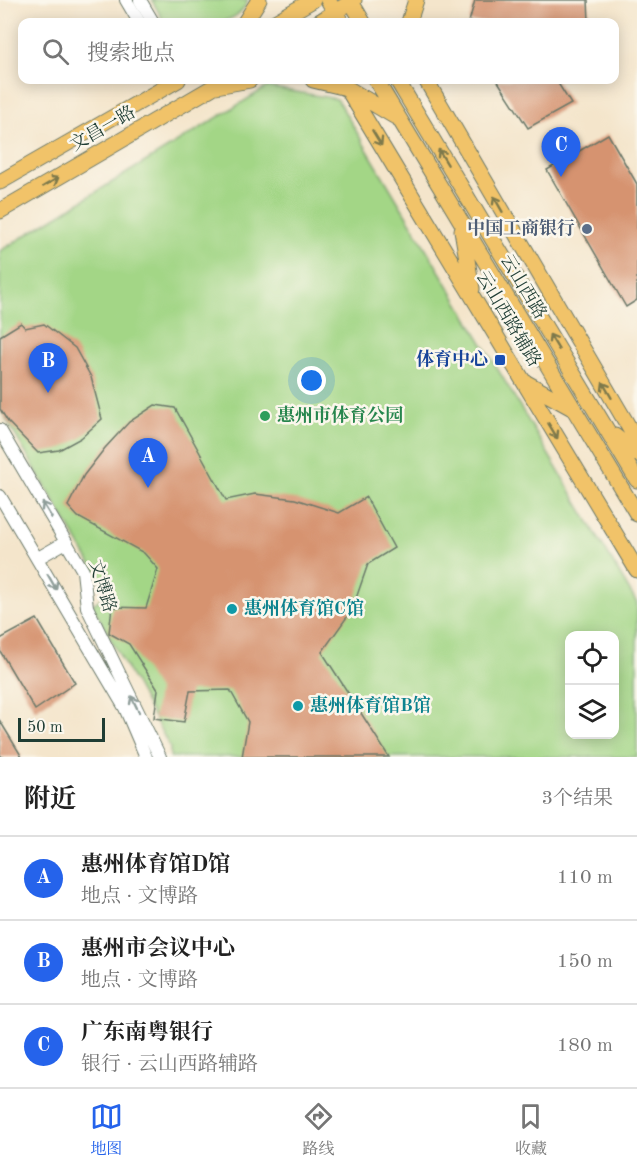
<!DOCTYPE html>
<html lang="zh">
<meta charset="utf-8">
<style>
:root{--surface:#fff;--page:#f2f2f2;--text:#222;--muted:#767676;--line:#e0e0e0;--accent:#2563eb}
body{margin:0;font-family:"Old Standard TT","Noto Serif SC",serif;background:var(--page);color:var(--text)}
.controls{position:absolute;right:18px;bottom:18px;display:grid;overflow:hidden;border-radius:12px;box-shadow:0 3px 15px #0003}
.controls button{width:54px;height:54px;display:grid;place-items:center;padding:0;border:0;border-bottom:2px solid var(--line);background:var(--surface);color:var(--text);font:30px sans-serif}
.scale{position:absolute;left:18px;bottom:15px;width:87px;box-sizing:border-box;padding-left:6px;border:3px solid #1f3d34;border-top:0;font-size:16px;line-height:21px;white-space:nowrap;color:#1f3d34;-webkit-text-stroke:4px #fbf7ec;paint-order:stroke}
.you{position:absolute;left:312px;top:381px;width:21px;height:21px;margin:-15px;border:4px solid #fff;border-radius:50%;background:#1a73e8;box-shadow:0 0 0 9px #1a73e833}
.badge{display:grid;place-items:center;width:39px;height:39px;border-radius:50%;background:var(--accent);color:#fff;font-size:20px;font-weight:700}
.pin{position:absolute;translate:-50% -50px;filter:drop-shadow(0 2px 3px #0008)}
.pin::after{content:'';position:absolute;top:32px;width:21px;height:18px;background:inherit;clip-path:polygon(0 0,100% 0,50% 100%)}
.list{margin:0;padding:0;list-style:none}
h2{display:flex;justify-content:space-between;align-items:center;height:78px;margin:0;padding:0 24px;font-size:26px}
h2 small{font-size:20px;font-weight:400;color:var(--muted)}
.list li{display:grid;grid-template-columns:39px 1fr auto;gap:18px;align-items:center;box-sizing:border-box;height:84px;padding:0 24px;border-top:2px solid var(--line)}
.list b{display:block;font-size:22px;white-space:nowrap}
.list p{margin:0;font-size:20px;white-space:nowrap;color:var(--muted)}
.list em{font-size:20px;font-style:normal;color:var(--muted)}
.icon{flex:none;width:33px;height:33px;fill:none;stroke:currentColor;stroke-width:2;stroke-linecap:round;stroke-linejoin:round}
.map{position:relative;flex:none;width:637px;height:757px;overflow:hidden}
.search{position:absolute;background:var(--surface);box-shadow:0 3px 15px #0003;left:18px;right:18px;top:18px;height:66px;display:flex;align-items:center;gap:15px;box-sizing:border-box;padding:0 21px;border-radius:12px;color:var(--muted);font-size:22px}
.sheet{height:330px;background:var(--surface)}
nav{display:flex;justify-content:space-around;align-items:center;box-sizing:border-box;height:84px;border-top:2px solid var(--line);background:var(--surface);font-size:16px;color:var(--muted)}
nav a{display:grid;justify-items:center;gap:3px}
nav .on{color:var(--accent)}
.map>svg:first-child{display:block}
.green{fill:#a3d686;stroke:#618a5d;stroke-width:1.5;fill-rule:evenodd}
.building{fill:#d69370}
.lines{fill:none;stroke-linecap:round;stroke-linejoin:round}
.minor-casing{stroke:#6a7869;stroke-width:14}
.major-casing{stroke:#6a7869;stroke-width:17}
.minor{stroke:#fff;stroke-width:12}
.major{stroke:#f1c369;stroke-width:15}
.oneway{stroke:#7d794c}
.oneway2{stroke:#8f9e9a}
.service-dot{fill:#5c6f8a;stroke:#fbf7ec;stroke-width:2}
.transit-dot{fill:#1a4fb4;stroke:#fbf7ec;stroke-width:2}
.leisure-dot{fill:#2e9e5b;stroke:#fbf7ec;stroke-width:2}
.culture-dot{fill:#0f9aa8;stroke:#fbf7ec;stroke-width:2}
.labels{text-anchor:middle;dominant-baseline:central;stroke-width:5;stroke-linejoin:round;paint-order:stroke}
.street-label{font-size:18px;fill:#1f3d34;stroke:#fbf7ec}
.service-label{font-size:18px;font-weight:bold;fill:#4e5e75;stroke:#fbf7ec;text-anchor:end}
.transit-label{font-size:18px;font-weight:bold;fill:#164399;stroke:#fbf7ec;text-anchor:end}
.leisure-label{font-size:18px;font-weight:bold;fill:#27864d;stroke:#fbf7ec;text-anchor:start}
.culture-label{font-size:18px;font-weight:bold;fill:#0d838f;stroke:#fbf7ec;text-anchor:start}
</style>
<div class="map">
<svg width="637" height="757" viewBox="0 0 637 757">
<rect width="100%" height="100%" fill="#fbf7ec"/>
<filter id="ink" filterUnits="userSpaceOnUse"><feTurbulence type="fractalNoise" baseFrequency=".0167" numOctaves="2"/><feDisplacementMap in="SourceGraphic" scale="12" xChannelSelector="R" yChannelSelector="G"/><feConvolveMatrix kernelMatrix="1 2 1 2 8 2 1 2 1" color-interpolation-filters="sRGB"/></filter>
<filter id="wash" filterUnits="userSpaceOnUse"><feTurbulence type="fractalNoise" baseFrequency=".008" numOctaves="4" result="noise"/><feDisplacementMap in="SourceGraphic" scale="24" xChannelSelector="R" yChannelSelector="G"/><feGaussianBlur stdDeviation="1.35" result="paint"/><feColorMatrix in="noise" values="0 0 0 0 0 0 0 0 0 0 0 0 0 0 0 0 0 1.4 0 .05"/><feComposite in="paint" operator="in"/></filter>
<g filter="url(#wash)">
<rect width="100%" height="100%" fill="#f4e5cb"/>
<path class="green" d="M152 0H248C236 32 192 22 164 22Z
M267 87 337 99 637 603V757H170V747L92 605 108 593 0 409V251ZM570 636H614V734H570Z"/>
<g id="blocks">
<path class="building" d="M475 0H588L589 22H469Z
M497 80H556L571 104 528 128Z
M608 134 637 184V300L626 307 547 170Z
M21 323 25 328 44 324 75 348 91 377 102 419 81 438 59 450 38 453 8 422 0 409V336Z
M155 405 175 408 226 500 255 494 295 499 339 513 366 497 394 548 368 564 352 610 322 652 389 757H242L248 722 230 690 190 691 184 722 154 718 158 690 129 644 109 633 112 607 146 608 158 569 144 553 78 517 68 506 84 475 105 448 129 422Z
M37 619 75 683 35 710 0 651V639Z
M0 721 22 757H0Z"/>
</g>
</g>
<g filter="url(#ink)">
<use href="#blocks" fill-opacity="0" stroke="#6a7869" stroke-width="1.5"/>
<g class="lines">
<g class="minor-casing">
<path id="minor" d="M126 0 139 22
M140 0 153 22
M0 430 83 571 87 607 160 757
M0 496 125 708 146 757
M38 558 66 542"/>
</g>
<g class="major-casing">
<path id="major" d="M328 0 341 22
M350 0 363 22
M245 22 259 0
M275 22 313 0
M319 22 354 0
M409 22 416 0
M313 80 347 88 394 116
M376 80 637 514
M397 80 637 480
M426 80 637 441
M216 86 250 80
M347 88 637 570
M0 182 178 80
M0 211 225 80
M462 230 472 289
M525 382 572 408
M615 436 637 454"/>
</g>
<use href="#minor" class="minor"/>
<use href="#major" class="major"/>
</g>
<defs><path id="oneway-shaft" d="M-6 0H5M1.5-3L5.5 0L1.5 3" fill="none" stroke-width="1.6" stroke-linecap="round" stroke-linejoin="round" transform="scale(1.5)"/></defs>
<g class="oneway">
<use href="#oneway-shaft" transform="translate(377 138) rotate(59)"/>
<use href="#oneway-shaft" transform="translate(443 157) rotate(-121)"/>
<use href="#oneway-shaft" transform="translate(51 182) rotate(-30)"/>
<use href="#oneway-shaft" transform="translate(498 204) rotate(-120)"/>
<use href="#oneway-shaft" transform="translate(554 342) rotate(-121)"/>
<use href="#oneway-shaft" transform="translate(607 390) rotate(-120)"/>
<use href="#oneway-shaft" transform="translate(553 431) rotate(59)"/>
</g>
<g class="oneway2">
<use href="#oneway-shaft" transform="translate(47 510) rotate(-121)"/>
<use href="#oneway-shaft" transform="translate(52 582) rotate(60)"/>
<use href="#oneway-shaft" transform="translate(135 704) rotate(-116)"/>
</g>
</g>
<circle class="service-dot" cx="587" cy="229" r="6"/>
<rect class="transit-dot" x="494" y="354" width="12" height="12" rx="3"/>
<circle class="leisure-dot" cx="265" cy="416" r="6"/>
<g class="culture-dot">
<circle cx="232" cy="609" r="6"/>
<circle cx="298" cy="706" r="6"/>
</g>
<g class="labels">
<g class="street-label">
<text transform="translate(103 129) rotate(-30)">文昌一路</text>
<text transform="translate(523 287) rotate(59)">云山西路</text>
<text transform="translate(508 319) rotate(59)">云山西路辅路</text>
<text transform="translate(102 586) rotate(73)">文博路</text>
</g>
<g class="service-label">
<text x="575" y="229">中国工商银行</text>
</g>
<g class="transit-label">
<text x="488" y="360">体育中心</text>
</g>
<g class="leisure-label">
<text x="277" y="416">惠州市体育公园</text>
</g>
<g class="culture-label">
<text x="244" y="609">惠州体育馆C馆</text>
<text x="310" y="706">惠州体育馆B馆</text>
</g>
</g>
</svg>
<div class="controls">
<button><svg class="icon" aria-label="locate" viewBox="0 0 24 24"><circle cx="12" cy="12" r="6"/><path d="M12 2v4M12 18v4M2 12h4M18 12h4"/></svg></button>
<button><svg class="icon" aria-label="layers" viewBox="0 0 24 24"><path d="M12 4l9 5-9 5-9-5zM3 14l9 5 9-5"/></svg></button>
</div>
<div class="scale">50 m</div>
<div class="you"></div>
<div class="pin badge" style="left:148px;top:488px">A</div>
<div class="pin badge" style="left:48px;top:393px">B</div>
<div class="pin badge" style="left:561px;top:177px">C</div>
<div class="search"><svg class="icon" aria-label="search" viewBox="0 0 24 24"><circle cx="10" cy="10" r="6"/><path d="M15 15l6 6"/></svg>搜索地点</div>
</div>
<section class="sheet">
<h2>附近<small>3个结果</small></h2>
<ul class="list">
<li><span class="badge">A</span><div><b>惠州体育馆D馆</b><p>地点 · 文博路</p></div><em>110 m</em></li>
<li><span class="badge">B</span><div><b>惠州市会议中心</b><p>地点 · 文博路</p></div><em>150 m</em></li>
<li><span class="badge">C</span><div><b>广东南粤银行</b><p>银行 · 云山西路辅路</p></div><em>180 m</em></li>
</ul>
</section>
<nav>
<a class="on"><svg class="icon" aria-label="map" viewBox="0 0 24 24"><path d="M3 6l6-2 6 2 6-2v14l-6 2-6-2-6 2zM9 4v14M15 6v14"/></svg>地图</a>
<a><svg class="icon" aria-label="directions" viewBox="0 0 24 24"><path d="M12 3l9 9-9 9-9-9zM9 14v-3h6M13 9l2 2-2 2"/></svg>路线</a>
<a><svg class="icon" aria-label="saved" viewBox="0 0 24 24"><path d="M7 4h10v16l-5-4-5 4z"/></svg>收藏</a>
</nav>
